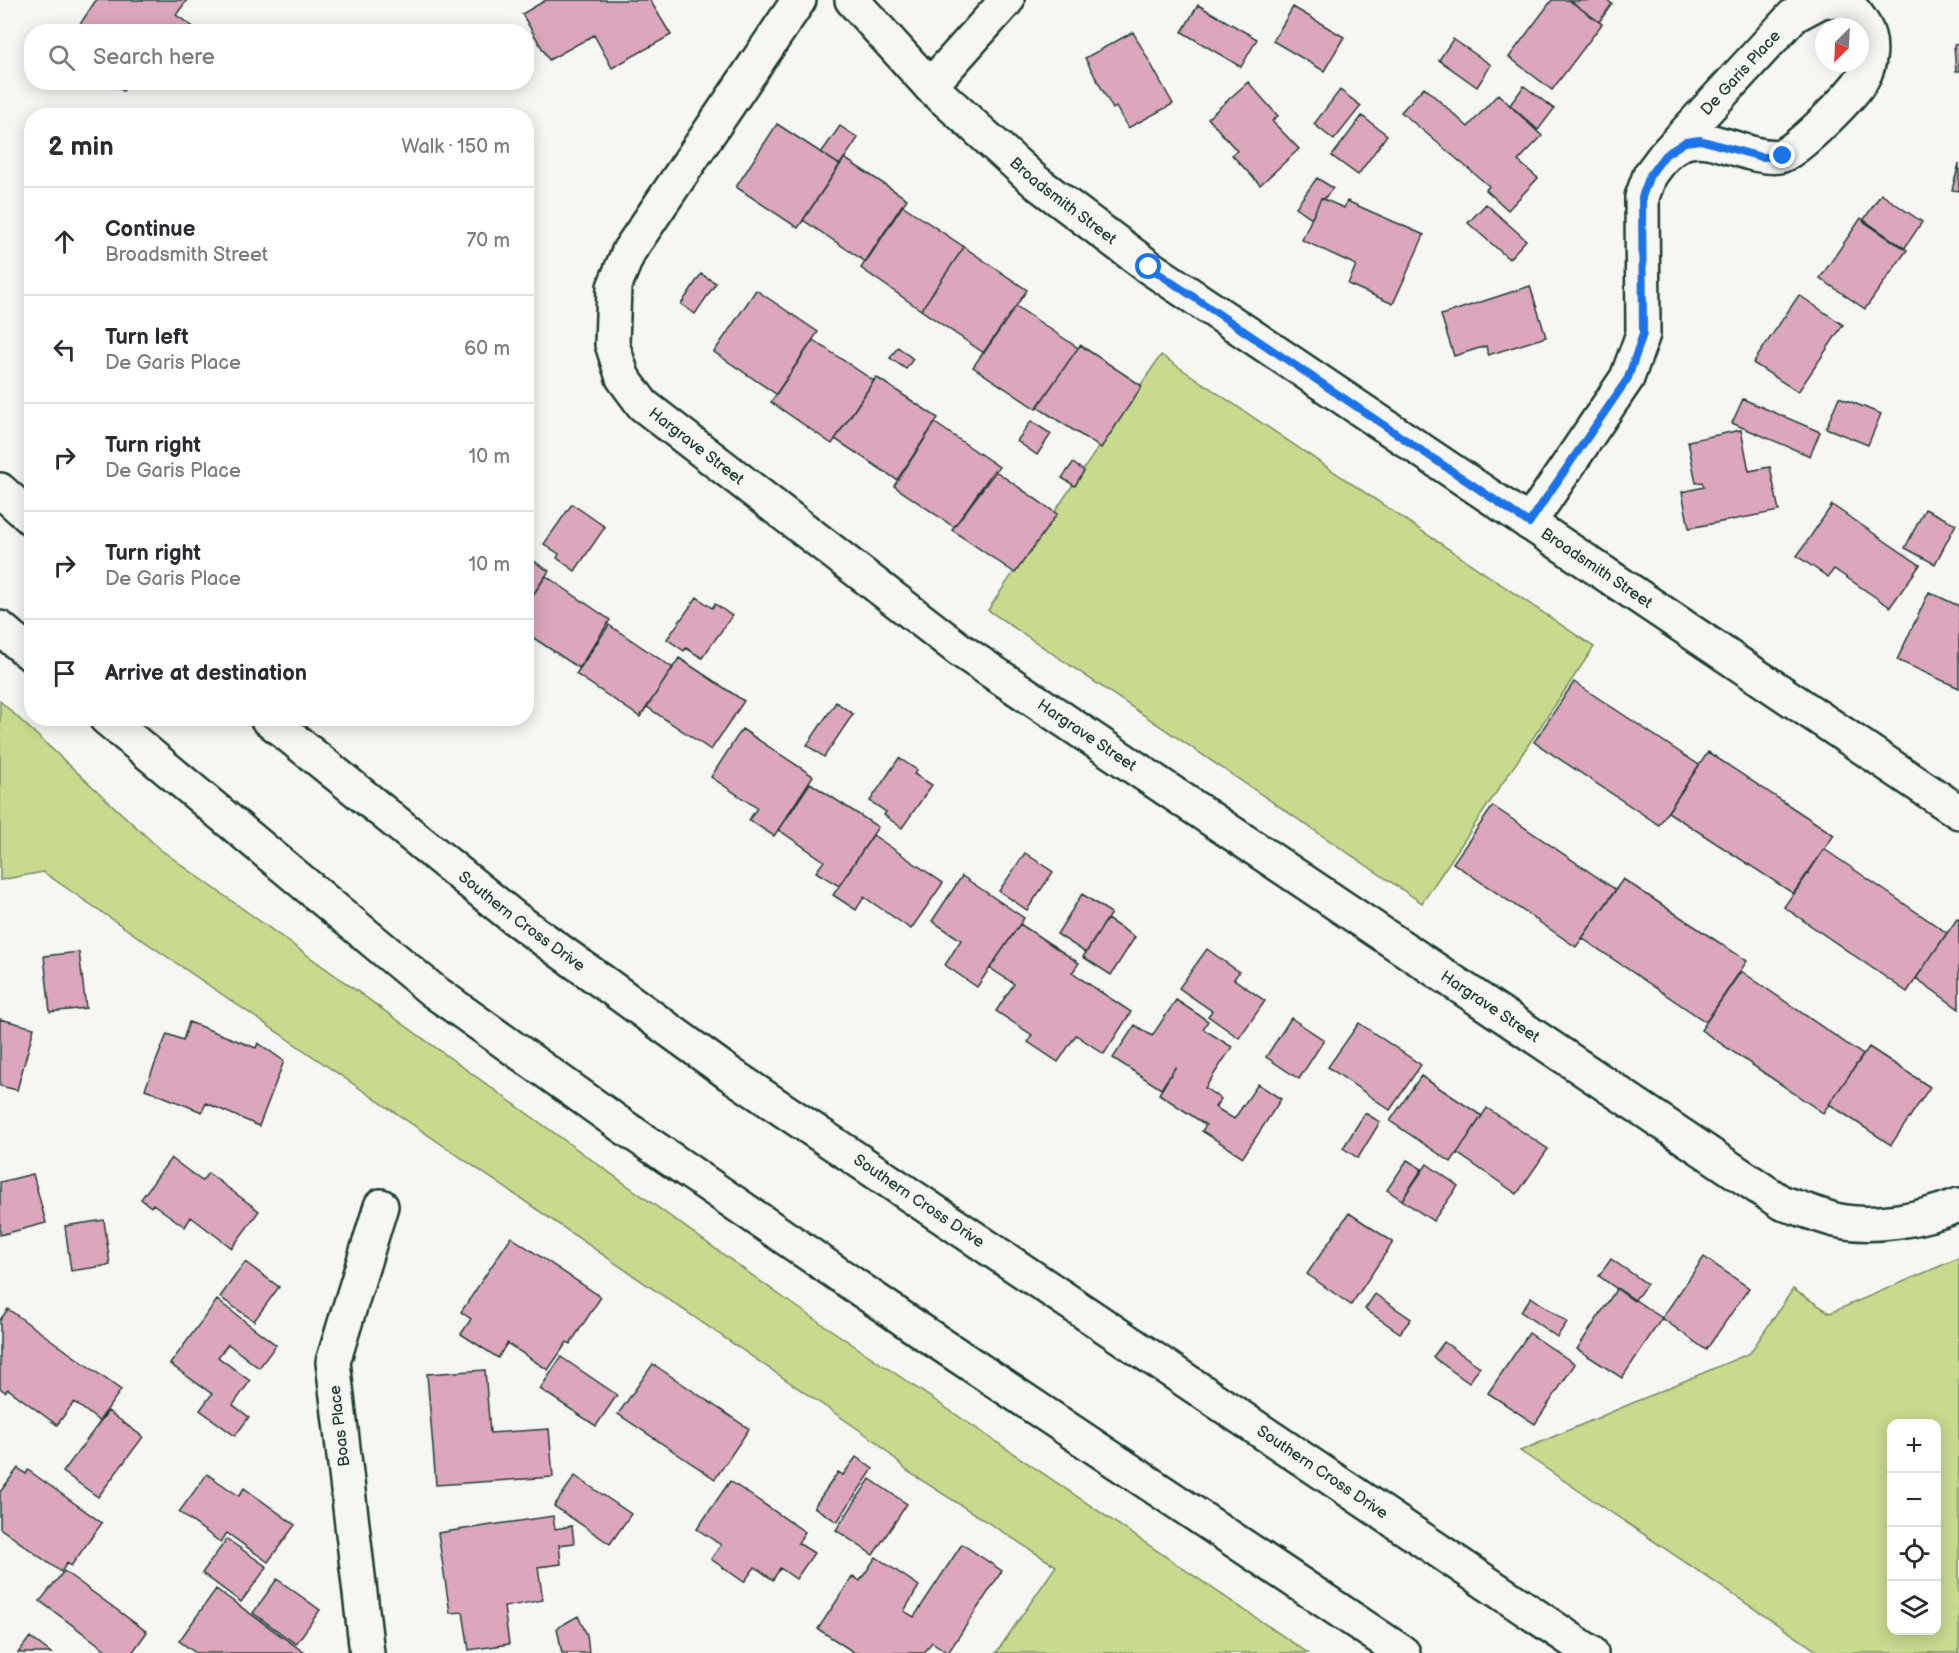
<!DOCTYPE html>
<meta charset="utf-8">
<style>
:root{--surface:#fff;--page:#f7f7f7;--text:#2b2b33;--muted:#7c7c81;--line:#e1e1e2}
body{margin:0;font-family:"Balsamiq Sans",sans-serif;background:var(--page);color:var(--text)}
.controls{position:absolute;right:18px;bottom:18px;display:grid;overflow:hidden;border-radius:12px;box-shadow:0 3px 15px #0003}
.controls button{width:54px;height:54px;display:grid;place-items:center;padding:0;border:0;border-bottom:2px solid var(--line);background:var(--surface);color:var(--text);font:30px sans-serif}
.compass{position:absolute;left:1815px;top:18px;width:54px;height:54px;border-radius:50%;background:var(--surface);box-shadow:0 3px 15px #0003;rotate:204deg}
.stop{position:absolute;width:18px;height:18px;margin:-14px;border:4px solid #1a73e8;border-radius:50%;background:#fff}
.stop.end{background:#1a73e8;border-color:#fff;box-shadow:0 2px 6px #0008}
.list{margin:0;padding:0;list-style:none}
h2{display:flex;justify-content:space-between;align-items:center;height:78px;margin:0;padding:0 24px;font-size:26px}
h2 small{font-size:20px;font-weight:400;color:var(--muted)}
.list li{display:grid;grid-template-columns:39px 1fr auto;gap:18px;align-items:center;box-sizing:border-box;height:108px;padding:0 24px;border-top:2px solid var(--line)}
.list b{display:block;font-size:22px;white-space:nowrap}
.list p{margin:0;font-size:20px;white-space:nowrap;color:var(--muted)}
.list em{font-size:20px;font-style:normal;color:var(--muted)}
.icon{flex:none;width:33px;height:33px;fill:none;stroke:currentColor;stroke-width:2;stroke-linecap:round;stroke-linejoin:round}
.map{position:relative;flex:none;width:1959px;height:1653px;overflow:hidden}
.search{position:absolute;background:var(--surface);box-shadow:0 3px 15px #0003;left:24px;top:24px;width:510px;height:66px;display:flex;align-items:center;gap:15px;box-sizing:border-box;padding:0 21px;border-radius:24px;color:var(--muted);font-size:22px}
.panel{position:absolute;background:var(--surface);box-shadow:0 3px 15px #0003;left:24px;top:108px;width:510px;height:618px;border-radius:24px}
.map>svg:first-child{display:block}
.green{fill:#c7da8e;stroke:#738c61;stroke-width:1.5;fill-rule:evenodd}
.building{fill:#dca6bc;stroke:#1f3d34;stroke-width:1.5}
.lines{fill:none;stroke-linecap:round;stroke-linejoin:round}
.minor-casing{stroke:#1f3d34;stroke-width:38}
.secondary-casing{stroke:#1f3d34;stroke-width:38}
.minor{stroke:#f6f6f2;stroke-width:33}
.secondary{stroke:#f6f6f2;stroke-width:33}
.route{stroke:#1a73e8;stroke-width:8}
.labels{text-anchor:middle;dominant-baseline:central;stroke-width:5;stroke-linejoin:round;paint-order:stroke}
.street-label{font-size:16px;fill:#1f3d34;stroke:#f6f6f2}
</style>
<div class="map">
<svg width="1959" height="1653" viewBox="0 0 1959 1653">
<rect width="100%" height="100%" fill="#f6f6f2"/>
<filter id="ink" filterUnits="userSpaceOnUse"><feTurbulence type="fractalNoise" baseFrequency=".0167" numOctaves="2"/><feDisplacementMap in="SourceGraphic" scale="12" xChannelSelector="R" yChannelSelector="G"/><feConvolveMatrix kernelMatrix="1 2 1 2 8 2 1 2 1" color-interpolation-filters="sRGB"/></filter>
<g filter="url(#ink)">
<path class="green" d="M1161 355 1594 647 1422 903 988 610Z
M0 701 161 850 781 1296 1308 1653H996L1056 1566 907 1471 877 1442 43 872 0 880Z
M1959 1258V1653H1820L1520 1451 1750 1353 1793 1289 1830 1313ZM1892 1424H1936V1630H1892Z"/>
<path class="building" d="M96 0H187L176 15 201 32H75Z
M546 0H650L671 35 612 68 594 35 549 60 522 14Z
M1552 0H1569L1602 24 1552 90 1509 57Z
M1607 0 1612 4 1599 22 1570 1Z
M1198 5 1257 39 1241 67 1182 32Z
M1293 7 1344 37 1324 71 1273 41Z
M1133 32 1173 104 1128 128 1116 107 1113 109 1085 58Z
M1453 39 1491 65 1477 87 1439 60Z
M1959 44V71H1956L1954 45Z
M110 82H129L123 91Z
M1248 82 1278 116 1272 121 1299 149 1260 185 1232 155 1237 151 1208 118Z
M1524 86 1554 109 1538 130 1510 105Z
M1424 87 1468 127 1498 94 1542 136 1518 161 1538 178 1508 210 1486 190 1489 186 1401 112Z
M1340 90 1361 106 1334 140 1314 124Z
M1362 116 1387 135 1358 175 1332 156Z
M777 124 840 165 798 228 736 187Z
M840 126 858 138 840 165 821 153Z
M844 158 907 199 866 262 803 220Z
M1959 164V191L1952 190Z
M1317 178 1333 188 1324 199 1321 198 1312 218 1296 207Z
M1881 194 1922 222 1904 249 1863 221Z
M1321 198 1344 208 1347 201 1424 235 1393 304 1348 284 1356 265 1302 240Z
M1486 204 1526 240 1509 259 1468 223Z
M902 205 964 247 921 310 861 268Z
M1861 218 1907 250 1865 309 1820 278Z
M964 247 1027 290 984 353 921 310Z
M701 274 716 283 695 314 681 304Z
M1530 286 1546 337 1488 355 1486 346 1454 356 1441 315Z
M756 290 818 332 776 394 714 352Z
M1799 295 1843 325 1798 392 1753 363Z
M1016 306 1078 348 1036 409 973 367Z
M813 340 874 381 832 444 771 402Z
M1080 345 1142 386 1101 448 1037 407Z
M898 347 913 359 906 369 890 358Z
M876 377 938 418 897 480 835 439Z
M1839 397 1881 414 1868 445 1826 428Z
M1743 399 1820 432 1810 456 1732 423Z
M1031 421 1051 434 1037 455 1017 441Z
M935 423 999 467 954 527 894 486Z
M1741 430 1749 471 1770 467 1779 511 1689 528 1682 492 1704 487 1702 482 1696 483 1688 441Z
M1073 463 1084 471 1075 486 1062 478Z
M994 470 1057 514 1015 573 952 530Z
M572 504 605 527 575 571 557 558 559 554 544 544Z
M1832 505 1920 565 1890 607 1834 569 1828 577 1797 556Z
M1925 509 1956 524 1935 564 1905 548Z
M526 556 549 571 526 605Z
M546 576 610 620 579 668 526 633V605Z
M1929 592 1959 606V688L1897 660Z
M697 597 712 608 715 604 732 616 702 658 686 648 684 651 667 639Z
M609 625 673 668 640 717 576 674Z
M679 658 744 701 711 750 647 707Z
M1574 682 1699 765 1659 825 1534 742Z
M836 702 853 714 824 757 807 745Z
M742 729 813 776 774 836 749 820 757 808 711 777Z
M1708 752 1834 835 1794 894 1668 812Z
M899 758 917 770 914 774 932 785 902 828 884 815 886 812 870 801Z
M810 783 878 827 839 886 816 872 824 861 779 830Z
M1493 806 1616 890 1576 947 1453 863Z
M873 835 943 883 911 929 864 897 856 910 833 895Z
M1824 849 1947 933 1907 992 1784 907Z
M1025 853 1053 872 1027 910 999 891Z
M962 876 1024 918 977 987 945 965 961 940 932 921Z
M1623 879 1747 961 1706 1022 1582 938Z
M1082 894 1111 913 1086 953 1057 934Z
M1107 919 1135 937 1111 975 1083 957Z
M1957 919 1959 920V1009L1916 978Z
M1020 924 1079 963 1072 973 1131 1012 1104 1054 1076 1035 1058 1062 1028 1042 1032 1035 996 1011 1014 984 990 968Z
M1207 949 1239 972 1234 979 1265 1001 1239 1038 1208 1016 1212 1011 1179 988Z
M79 952 86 1008 50 1012 44 956Z
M1741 971 1863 1055 1823 1113 1701 1030Z
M1176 1000 1208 1021 1203 1029 1232 1047 1205 1088 1221 1099 1215 1107 1234 1119 1258 1084 1281 1099 1243 1157 1202 1131 1206 1125 1159 1094 1176 1066 1161 1089 1113 1058 1135 1025 1152 1036Z
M1291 1018 1324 1040 1299 1079 1266 1057Z
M0 1019 34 1028 17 1090 0 1086Z
M189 1022 256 1048 258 1043 284 1061 259 1126 206 1103 202 1112 145 1089 167 1034 183 1040Z
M1359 1023 1421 1065 1390 1110 1328 1067Z
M1869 1047 1930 1087 1891 1145 1829 1104Z
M1421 1076 1482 1116 1451 1162 1390 1121Z
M1487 1108 1548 1149 1517 1194 1457 1153Z
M1365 1113 1380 1122 1358 1158 1343 1148Z
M171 1158 202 1181 208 1173 259 1211 232 1248 191 1217 185 1227 153 1204 151 1207 141 1199Z
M1407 1160 1422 1169 1402 1200 1387 1190Z
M1427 1164 1458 1186 1433 1221 1402 1200Z
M33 1174 46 1223 0 1235V1182Z
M1349 1213 1393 1242 1351 1305 1307 1274Z
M104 1220 110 1265 71 1271 65 1226Z
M511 1237 601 1297 570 1344 567 1342 548 1370 507 1343 498 1358 461 1334 471 1319 461 1312Z
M1704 1257 1749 1288 1706 1350 1662 1318Z
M1611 1259 1647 1284 1634 1301 1599 1276Z
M245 1262 279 1287 254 1321 220 1297Z
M1617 1288 1662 1318 1622 1378 1577 1349Z
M1375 1294 1411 1319 1400 1333 1365 1309Z
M1531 1297 1567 1322 1557 1337 1521 1312Z
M217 1300 276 1345 259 1368 228 1344 218 1357 250 1381 233 1405 249 1417 235 1436 200 1410 212 1394 170 1364Z
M8 1309 121 1390 99 1421 74 1402 57 1425 8 1389 5 1392 0 1388V1320Z
M1529 1333 1575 1364 1535 1424 1488 1393Z
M1444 1342 1480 1367 1469 1383 1433 1357Z
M561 1357 617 1395 596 1426 540 1389Z
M653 1364 749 1429 715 1479 618 1414Z
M485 1370 490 1433 549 1429 553 1477 436 1485 427 1374Z
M108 1411 143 1437 98 1497 63 1472Z
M856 1457 873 1469 837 1522 814 1507 838 1472 843 1475Z
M18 1468 26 1474 28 1470 102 1523 71 1566 67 1563 61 1572 0 1528V1492Z
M207 1474 239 1496 244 1488 295 1525 268 1562 227 1533 220 1542 179 1512Z
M575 1476 631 1514 610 1544 554 1506Z
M870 1479 907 1504 873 1555 836 1530Z
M730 1481 805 1532 798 1543 814 1553 796 1579 780 1568 773 1580 755 1567 744 1582 711 1559 721 1545 697 1529Z
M553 1516 555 1529 572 1526 574 1543 559 1545 561 1564 538 1567 543 1600 504 1607 509 1644 469 1650 463 1612 450 1613 438 1533Z
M227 1539 267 1567 241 1602 202 1573Z
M962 1544 1002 1571 948 1653 932 1642 924 1653H855L818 1629 853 1576 860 1581 876 1557 919 1586 904 1611 914 1617Z
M64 1571 147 1632 132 1653H110L40 1601Z
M277 1579 320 1610 296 1644 253 1613Z
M216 1589 305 1653H196L179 1641Z
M578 1616 587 1635 589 1653H562L557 1628Z
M30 1637 51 1653H18Z"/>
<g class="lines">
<g class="minor-casing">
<g id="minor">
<path id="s1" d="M799 0 629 251 614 287 612 344 623 378 643 405 960 650 1782 1203C1800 1208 1817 1215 1835 1220 1875 1229 1922 1219 1959 1205"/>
<path id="s2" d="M852 0 930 86 1036 182 1149 267 1959 812"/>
<path d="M930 86 1007 0"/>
<path d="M1667 154C1672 150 1679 144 1686 142 1713 133 1748 160 1780 156 1795 154 1854 93 1862 79 1871 64 1873 41 1864 26 1854 9 1847 1 1826 0"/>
<path id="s3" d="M1529 523 1627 378 1643 334 1642 197 1650 175 1665 155 1793 16 1823 0"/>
<path d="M367 1653 333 1362 381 1206"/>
</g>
</g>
<g class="secondary-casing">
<g id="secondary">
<path d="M0 490 32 519"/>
<path d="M0 628 32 655"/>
<path d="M106 718 432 990 624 1127 921 1331 1403 1653"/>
<path id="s4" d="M267 718 513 917 730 1074 1591 1653"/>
</g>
</g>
<use href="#minor" class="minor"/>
<use href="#secondary" class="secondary"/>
</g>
</g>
<g class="lines" filter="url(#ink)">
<path class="route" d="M1149 267 1529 523 1628 378 1643 334 1642 197 1650 175 1665 155 1685 142 1700 140 1761 157 1783 156"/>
</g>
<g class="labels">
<g class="street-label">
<text stroke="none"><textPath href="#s3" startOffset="519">De Garis Place</textPath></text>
<text stroke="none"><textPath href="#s2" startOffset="292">Broadsmith Street</textPath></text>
<text stroke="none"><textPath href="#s1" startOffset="536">Hargrave Street</textPath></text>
<text stroke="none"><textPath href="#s2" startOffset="940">Broadsmith Street</textPath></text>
<text stroke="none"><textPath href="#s1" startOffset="1022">Hargrave Street</textPath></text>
<text stroke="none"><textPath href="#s4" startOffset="326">Southern Cross Drive</textPath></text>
<text stroke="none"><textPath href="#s1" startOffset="1508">Hargrave Street</textPath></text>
<text stroke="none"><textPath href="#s4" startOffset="812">Southern Cross Drive</textPath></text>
<text transform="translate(340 1426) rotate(-97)">Boas Place</text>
<text stroke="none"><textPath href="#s4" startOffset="1298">Southern Cross Drive</textPath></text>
</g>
</g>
</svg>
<div class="controls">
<button>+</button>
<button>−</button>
<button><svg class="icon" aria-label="locate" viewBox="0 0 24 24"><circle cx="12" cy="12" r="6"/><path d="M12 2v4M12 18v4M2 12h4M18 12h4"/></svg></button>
<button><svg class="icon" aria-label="layers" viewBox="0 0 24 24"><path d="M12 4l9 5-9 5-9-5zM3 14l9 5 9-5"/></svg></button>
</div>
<svg class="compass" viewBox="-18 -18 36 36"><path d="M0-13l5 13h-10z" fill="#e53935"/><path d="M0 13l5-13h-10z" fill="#7c7c81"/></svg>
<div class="stop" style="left:1149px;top:267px"></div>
<div class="stop end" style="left:1783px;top:156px"></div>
<div class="search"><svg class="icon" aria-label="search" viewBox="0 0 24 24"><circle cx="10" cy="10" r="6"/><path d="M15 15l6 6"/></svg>Search here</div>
<section class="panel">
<h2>2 min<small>Walk · 150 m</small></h2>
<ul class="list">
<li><svg class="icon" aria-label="ahead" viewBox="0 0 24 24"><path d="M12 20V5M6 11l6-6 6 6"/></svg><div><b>Continue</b><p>Broadsmith Street</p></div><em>70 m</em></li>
<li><svg class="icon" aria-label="left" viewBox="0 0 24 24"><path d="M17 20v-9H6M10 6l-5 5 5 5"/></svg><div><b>Turn left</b><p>De Garis Place</p></div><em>60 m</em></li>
<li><svg class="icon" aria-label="right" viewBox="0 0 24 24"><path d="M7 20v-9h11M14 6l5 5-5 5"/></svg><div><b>Turn right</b><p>De Garis Place</p></div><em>10 m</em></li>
<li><svg class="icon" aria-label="right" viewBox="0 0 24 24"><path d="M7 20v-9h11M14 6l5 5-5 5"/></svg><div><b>Turn right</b><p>De Garis Place</p></div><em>10 m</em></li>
<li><svg class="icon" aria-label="arrive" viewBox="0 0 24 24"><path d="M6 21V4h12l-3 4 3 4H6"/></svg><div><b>Arrive at destination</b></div></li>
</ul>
</section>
</div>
